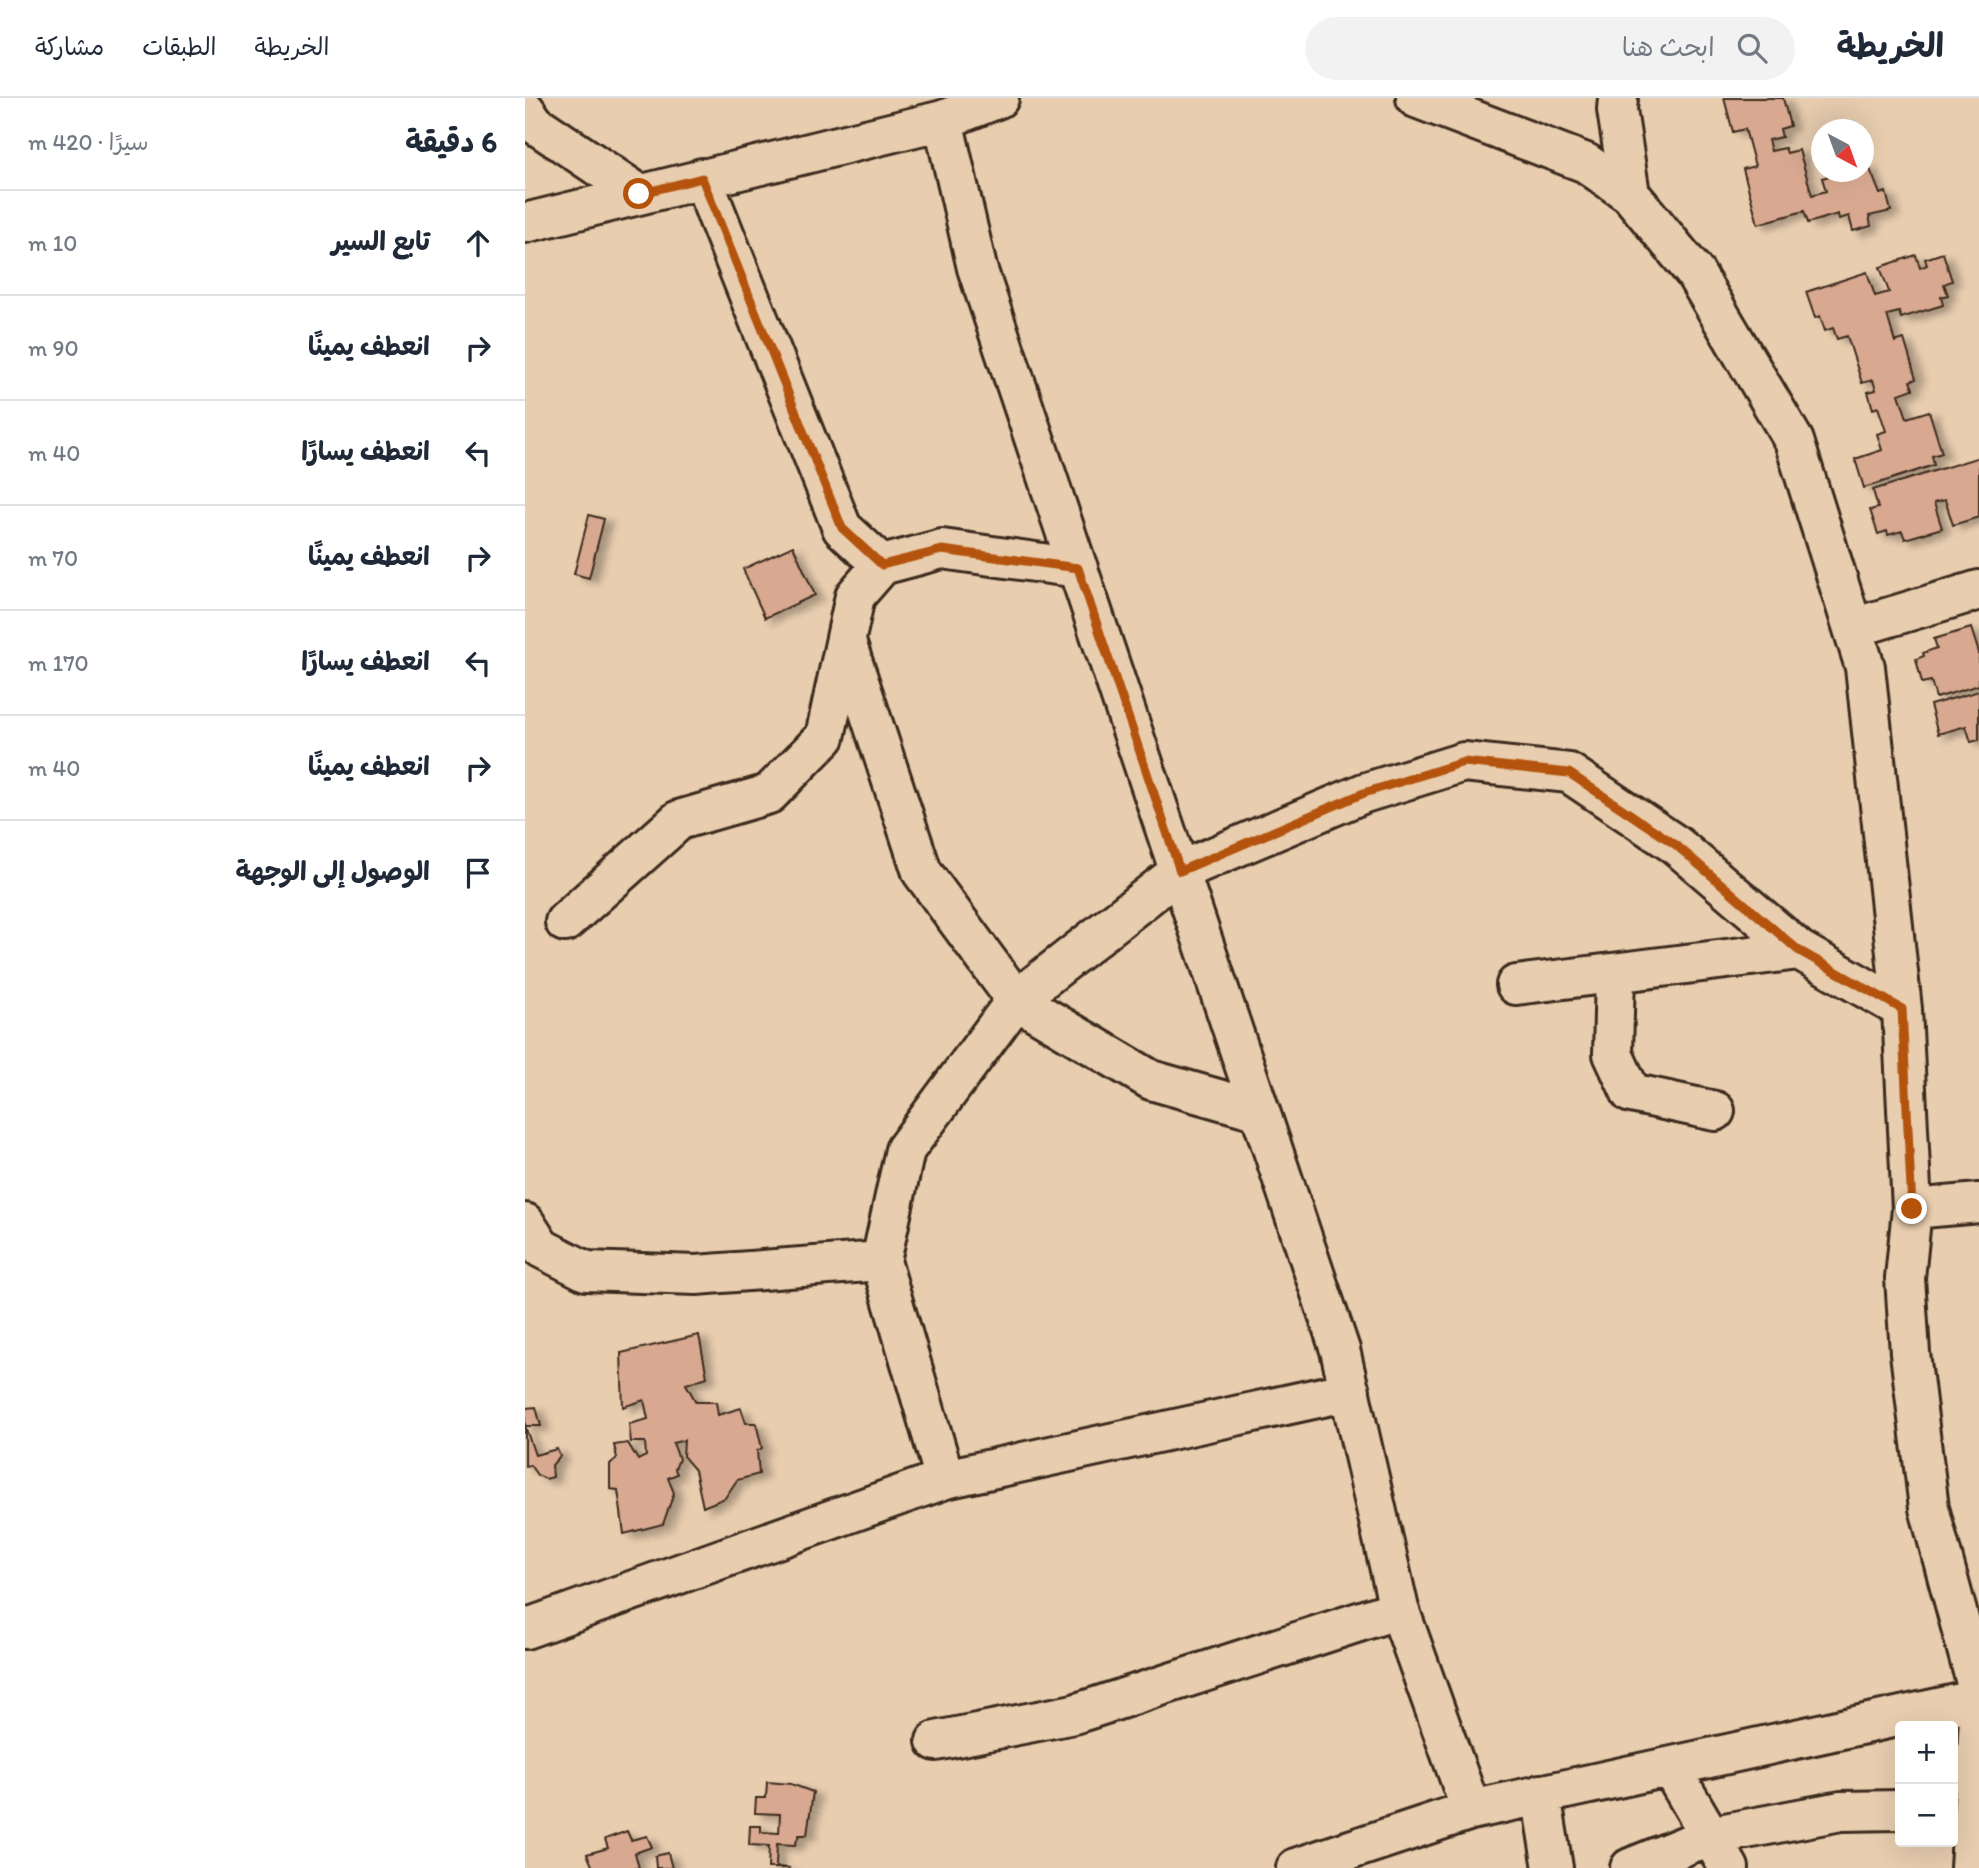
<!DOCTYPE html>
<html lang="ar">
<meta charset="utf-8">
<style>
:root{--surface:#fff;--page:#f2f2f3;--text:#1f2937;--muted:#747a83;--line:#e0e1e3}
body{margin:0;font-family:Itim,"Playpen Sans Arabic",sans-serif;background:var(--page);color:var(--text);direction:rtl}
.controls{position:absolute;right:21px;bottom:21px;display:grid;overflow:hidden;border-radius:7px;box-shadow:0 7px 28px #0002}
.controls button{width:63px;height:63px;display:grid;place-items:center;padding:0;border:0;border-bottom:2px solid var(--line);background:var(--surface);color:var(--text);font:35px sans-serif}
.compass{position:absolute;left:1286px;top:21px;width:63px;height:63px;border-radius:50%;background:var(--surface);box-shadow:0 7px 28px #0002;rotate:139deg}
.stop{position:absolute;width:21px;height:21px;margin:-16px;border:5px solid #b45309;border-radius:50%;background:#fff}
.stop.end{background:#b45309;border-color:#fff;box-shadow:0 2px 7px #0008}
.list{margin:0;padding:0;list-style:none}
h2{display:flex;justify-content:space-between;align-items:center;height:91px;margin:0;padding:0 28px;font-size:30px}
h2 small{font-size:23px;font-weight:400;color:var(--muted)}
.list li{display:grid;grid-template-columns:46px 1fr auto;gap:21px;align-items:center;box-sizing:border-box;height:105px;padding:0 28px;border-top:2px solid var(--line)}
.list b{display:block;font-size:26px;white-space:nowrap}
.list em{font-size:23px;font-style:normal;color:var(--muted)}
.icon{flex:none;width:38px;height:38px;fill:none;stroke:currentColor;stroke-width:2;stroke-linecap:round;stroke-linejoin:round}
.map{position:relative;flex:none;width:1454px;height:1770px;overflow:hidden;direction:ltr}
header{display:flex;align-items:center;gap:42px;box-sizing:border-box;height:98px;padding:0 35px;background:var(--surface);border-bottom:2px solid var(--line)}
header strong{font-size:33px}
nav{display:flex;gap:38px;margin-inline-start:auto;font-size:24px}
.search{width:490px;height:63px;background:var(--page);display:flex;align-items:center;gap:18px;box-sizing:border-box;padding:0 24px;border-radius:38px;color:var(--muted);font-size:26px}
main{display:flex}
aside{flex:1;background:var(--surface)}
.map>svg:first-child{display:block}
.building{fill:#d8a890;stroke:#3b2a1e;stroke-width:2;filter:url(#shadow)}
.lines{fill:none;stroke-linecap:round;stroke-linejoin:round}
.minor-casing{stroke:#3b2a1e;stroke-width:44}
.minor{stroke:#e8cdaf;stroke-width:38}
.route{stroke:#b45309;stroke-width:9}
</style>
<header>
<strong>الخريطة</strong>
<div class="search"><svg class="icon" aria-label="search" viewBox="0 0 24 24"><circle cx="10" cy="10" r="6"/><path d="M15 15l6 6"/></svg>ابحث هنا</div>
<nav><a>الخريطة</a><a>الطبقات</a><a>مشاركة</a></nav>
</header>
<main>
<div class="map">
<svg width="1454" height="1770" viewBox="0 0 1454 1770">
<defs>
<filter id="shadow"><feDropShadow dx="8" dy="4.5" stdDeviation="3.5" flood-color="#0004"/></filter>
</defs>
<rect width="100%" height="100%" fill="#e8cdaf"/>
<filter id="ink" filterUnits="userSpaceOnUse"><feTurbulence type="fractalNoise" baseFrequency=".0143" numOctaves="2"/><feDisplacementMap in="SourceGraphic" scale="14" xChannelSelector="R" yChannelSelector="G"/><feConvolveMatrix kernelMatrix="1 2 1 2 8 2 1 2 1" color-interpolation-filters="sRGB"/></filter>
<g filter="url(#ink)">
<path class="building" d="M1199 0H1258L1265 28 1255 31 1257 39 1243 42 1246 53 1260 50 1262 55 1274 52 1287 97 1301 93 1297 80 1318 74H1338V68L1343 66 1355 96 1361 94 1366 113 1344 118 1346 128 1328 133 1324 118 1314 121 1313 116 1283 125 1279 113 1233 126 1218 71 1230 68 1220 31 1208 34Z
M1418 155 1427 183 1419 186 1423 197 1416 199 1418 207 1376 220 1374 214 1362 217 1370 244 1379 241 1391 281 1385 283 1388 291 1374 296 1382 320 1404 313 1417 355 1407 358 1409 367 1339 390 1330 361 1357 352 1352 336 1361 333 1353 309 1348 311 1343 294 1351 292 1348 282 1337 285 1322 238 1312 241 1308 230 1300 233 1295 218 1290 220 1281 194 1342 174 1350 198 1364 194 1355 169 1391 157 1395 170 1402 167 1400 161Z
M1454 359V419L1428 427 1420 402 1409 405 1417 430 1380 441 1377 433 1363 437 1362 433 1353 436 1345 412 1353 410 1348 392Z
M64 417 79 421 64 480 49 476Z
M268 448 290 497 240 520 218 471Z
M1446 530 1454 555V587L1411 600 1406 583 1397 585 1391 561 1399 558 1398 555 1412 550 1409 541Z
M1454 593V642L1446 644 1441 628 1413 636 1405 607Z
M174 1237 182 1279 161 1286 171 1304H191L193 1317 216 1310 221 1325H231L237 1350 232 1353 234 1376 212 1382 200 1400 178 1409 170 1372 158 1358 159 1342 148 1345 154 1361 150 1371 152 1376 143 1380 149 1395 138 1426 99 1436 93 1392 85 1391V1366L92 1360 89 1347 103 1345 113 1362 121 1358 120 1344H106L104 1326 123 1321 119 1302 98 1309 96 1255Z
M11 1309 16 1328H0L10 1357 32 1351 35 1358 27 1367 28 1379 21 1381 12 1377 5 1367 0 1368V1314L1 1310Z
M242 1684 266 1686 288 1694 282 1737H274L270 1747 252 1746 251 1769 265 1770H243L244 1748 224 1747 225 1728H236V1734L254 1735 255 1716 230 1715 231 1700H241Z
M102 1733 106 1742 122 1738 127 1749 110 1755 114 1770H68L62 1756 83 1750 80 1741Z
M143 1755 147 1770H131L130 1758Z"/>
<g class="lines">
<g class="minor-casing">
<path id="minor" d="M891 0 1061 65 1105 96 1170 175 1269 343 1340 569 1377 911 1387 1111 1380 1180 1385 1255 1404 1410 1454 1596
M1093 0 1092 12 1105 96
M0 12 10 26 114 96
M418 22 452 170 815 1252 874 1511 946 1712
M177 80 317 430 357 467
M0 125 418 22 474 0
M1328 530 1454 492
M321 544 397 774 491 902 626 982 735 1013
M40 824 154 722 244 696 300 639 330 498 357 467 417 451 553 470
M1090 875 1088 956 1106 995 1190 1013
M991 887 1274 852
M1387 1111 1454 1105
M0 1125 16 1150 61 1173 171 1177 356 1163
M420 1381 356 1163 380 1052 491 902 655 773 839 695 939 664 1044 675 1151 747 1274 852 1377 911
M0 1531 420 1381 825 1293
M411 1643 549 1616 874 1511
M1145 1669 1204 1770
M1016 1696 1028 1770
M771 1770 946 1712 1454 1601
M1105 1770 1184 1738 1316 1713 1375 1712
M1445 1770 1454 1621"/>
</g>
<use href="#minor" class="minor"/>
</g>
</g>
<g class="lines" filter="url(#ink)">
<path class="route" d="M114 96 177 80 317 430 357 467 417 452 553 470 655 773 839 695 939 664 1044 675 1151 747 1273 852 1377 911 1387 1111"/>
</g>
</svg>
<div class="controls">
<button>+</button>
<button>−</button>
</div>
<svg class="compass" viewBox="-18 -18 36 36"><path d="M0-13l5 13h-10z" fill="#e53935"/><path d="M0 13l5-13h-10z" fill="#747a83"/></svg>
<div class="stop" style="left:114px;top:96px"></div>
<div class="stop end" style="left:1387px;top:1111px"></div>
</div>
<aside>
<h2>6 دقيقة<small>سيرًا · 420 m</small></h2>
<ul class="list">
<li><svg class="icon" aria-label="ahead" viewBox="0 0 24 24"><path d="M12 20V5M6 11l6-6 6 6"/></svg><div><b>تابع السير</b></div><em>10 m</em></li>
<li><svg class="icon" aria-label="right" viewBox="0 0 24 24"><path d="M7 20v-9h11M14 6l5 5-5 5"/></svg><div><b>انعطف يمينًا</b></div><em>90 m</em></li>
<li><svg class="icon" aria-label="left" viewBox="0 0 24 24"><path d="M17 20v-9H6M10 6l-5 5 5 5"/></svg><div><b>انعطف يسارًا</b></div><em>40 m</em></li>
<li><svg class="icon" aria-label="right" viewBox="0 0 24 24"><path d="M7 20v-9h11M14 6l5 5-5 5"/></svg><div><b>انعطف يمينًا</b></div><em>70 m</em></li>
<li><svg class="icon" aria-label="left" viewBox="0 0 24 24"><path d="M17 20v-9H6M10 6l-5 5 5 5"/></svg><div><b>انعطف يسارًا</b></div><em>170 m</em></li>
<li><svg class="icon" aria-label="right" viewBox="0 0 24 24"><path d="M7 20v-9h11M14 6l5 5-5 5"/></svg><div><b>انعطف يمينًا</b></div><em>40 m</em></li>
<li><svg class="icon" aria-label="arrive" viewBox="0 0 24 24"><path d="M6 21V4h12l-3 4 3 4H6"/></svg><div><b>الوصول إلى الوجهة</b></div></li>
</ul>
</aside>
</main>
